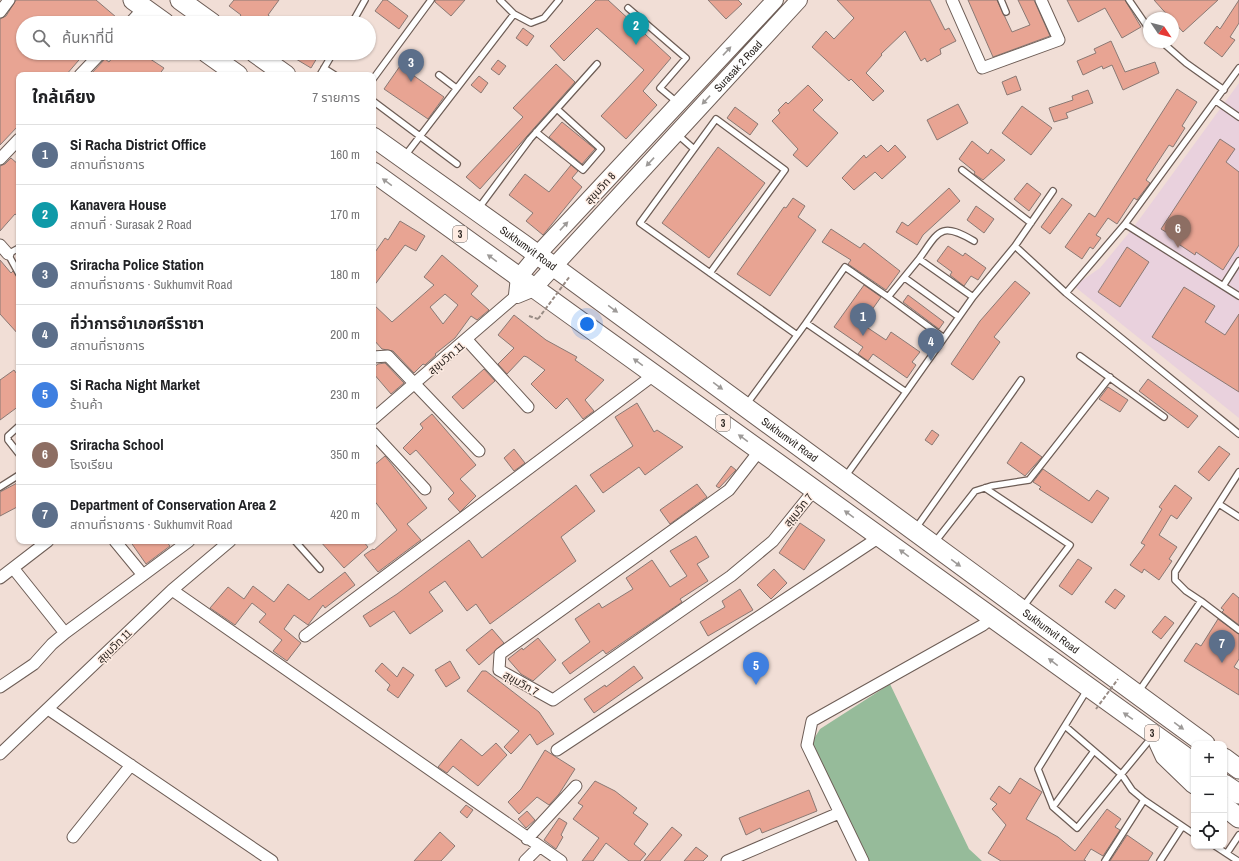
<!DOCTYPE html>
<html lang="th">
<meta charset="utf-8">
<style>
:root{--surface:#fff;--page:#f2f2f2;--text:#202124;--muted:#757577;--line:#e0e0e0;--accent:#5d7a2e}
body{margin:0;font-family:"Archivo Narrow","Noto Sans Thai",sans-serif;background:var(--page);color:var(--text)}
.controls{position:absolute;right:12px;bottom:12px;display:grid;overflow:hidden;border-radius:8px;box-shadow:0 1px 3px #0004}
.controls button{width:36px;height:36px;display:grid;place-items:center;padding:0;border:0;border-bottom:1px solid var(--line);background:var(--surface);color:var(--text);font:20px sans-serif}
.compass{position:absolute;left:1143px;top:12px;width:36px;height:36px;border-radius:50%;background:var(--surface);box-shadow:0 1px 3px #0004;rotate:125deg}
.you{position:absolute;left:587px;top:324px;width:14px;height:14px;margin:-10px;border:3px solid #fff;border-radius:50%;background:#1a73e8;box-shadow:0 0 0 6px #1a73e833}
.badge{display:grid;place-items:center;width:26px;height:26px;border-radius:50%;background:var(--accent);color:#fff;font-size:13px;font-weight:700}
.pin{position:absolute;translate:-50% -33px;filter:drop-shadow(0 1px 2px #0008)}
.pin::after{content:'';position:absolute;top:21px;width:14px;height:12px;background:inherit;clip-path:polygon(0 0,100% 0,50% 100%)}
.list{margin:0;padding:0;list-style:none}
h2{display:flex;justify-content:space-between;align-items:center;height:52px;margin:0;padding:0 16px;font-size:17px}
h2 small{font-size:13px;font-weight:400;color:var(--muted)}
.list li{display:grid;grid-template-columns:26px 1fr auto;gap:12px;align-items:center;box-sizing:border-box;height:60px;padding:0 16px;border-top:1px solid var(--line)}
.list b{display:block;font-size:15px;white-space:nowrap}
.list p{margin:0;font-size:13px;white-space:nowrap;color:var(--muted)}
.list em{font-size:13px;font-style:normal;color:var(--muted)}
.icon{flex:none;width:22px;height:22px;fill:none;stroke:currentColor;stroke-width:2;stroke-linecap:round;stroke-linejoin:round}
.map{position:relative;flex:none;width:1239px;height:861px;overflow:hidden}
.search{position:absolute;background:var(--surface);box-shadow:0 1px 3px #0004;left:16px;top:16px;width:360px;height:44px;display:flex;align-items:center;gap:10px;box-sizing:border-box;padding:0 14px;border-radius:22px;color:var(--muted);font-size:15px}
.panel{position:absolute;background:var(--surface);box-shadow:0 1px 3px #0004;left:16px;top:72px;width:360px;height:472px;border-radius:8px}
.map>svg:first-child{display:block}
.education{fill:#e9d1dd}
.green{fill:#96bb9a}
.building{fill:#e8a493;stroke:#8a7974;fill-rule:evenodd}
.lines{fill:none;stroke-linecap:round;stroke-linejoin:round}
.service-casing{stroke:#6d5d56;stroke-width:8}
.minor-casing{stroke:#6d5d56;stroke-width:13}
.secondary-casing{stroke:#6d5d56;stroke-width:18}
.trunk-casing{stroke:#6d5d56;stroke-width:21}
.path{stroke:#988b84;stroke-width:2;stroke-dasharray:4 2;stroke-linecap:butt}
.service{stroke:#fff;stroke-width:5.5}
.minor{stroke:#fff;stroke-width:11}
.secondary{stroke:#fff;stroke-width:16}
.trunk{stroke:#fff;stroke-width:19}
.path-bridge{stroke:#988b84;stroke-width:2;stroke-dasharray:4 2;stroke-linecap:butt}
.oneway{fill:#9d9a98}
.labels{text-anchor:middle;dominant-baseline:central;stroke-width:3;stroke-linejoin:round;paint-order:stroke}
.shield{fill:#feece3;stroke:#665c57;stroke-width:1}
.shield-label{font-size:10px;font-weight:bold;fill:#251f1b}
.street-label{font-size:11px;fill:#251f1b;stroke:#feece3}
</style>
<div class="map">
<svg width="1239" height="861" viewBox="0 0 1239 861">
<rect width="100%" height="100%" fill="#f1ded6"/>
<path class="education" d="M1239 83V418L1074 286 1100 268 1133 228Z"/>
<path class="green" d="M890 684 969 849 982 861H866L812 742 820 729Z"/>
<path class="building" d="M16 0H96L116 17 111 23H61L55 18 51 23H23V53H85L66 75H19V125L0 145V19L6 16Z
M234 0H279L268 15 278 23H235L241 15 229 6Z
M383 0H387L408 16 399 29 375 11Z
M435 0H465L451 16 435 2Z
M596 0H608L671 58 643 91 657 105 626 139 601 116 644 70 597 28 564 61 550 46Z
M708 0H738L742 4 726 19Z
M837 0H930L945 30 949 28 956 41 940 49 941 54 927 62 925 58 921 61 905 31 881 54 882 55 866 73 884 91 873 101 851 79 849 81 812 47 826 31 834 39 854 18Z
M968 0H997L1012 32 1030 25 1018 0H1034L1050 36 993 57Z
M1067 0H1125L1141 27 1122 38 1105 8 1078 22Z
M1154 0H1218L1183 32 1173 21V18H1170Z
M1239 0V23L1230 37 1235 40 1222 57 1204 43 1217 26 1220 29Z
M523 28 534 36 527 46 516 38Z
M1111 41 1125 72 1155 62 1159 73 1123 90 1112 65 1103 69 1102 66 1083 75 1077 61 1096 53 1094 49Z
M116 53H141L164 68 159 75H90L105 59 109 62Z
M286 53H320L311 68Z
M498 60 506 66 499 75 491 69Z
M556 64 575 82 480 189 466 177 523 117 513 108Z
M400 66 444 97 428 119 384 89Z
M479 76 488 83 481 93 471 85Z
M1016 76 1021 90 1007 95 1002 82Z
M808 85 823 100 813 110 838 133 807 167 793 155 798 149 772 121 780 113 778 110 786 102 788 104Z
M1177 89 1197 102 1182 126 1185 128 1173 147 1169 145 1146 180 1150 183 1137 200 1134 198 1117 224 1108 218 1096 235 1101 238 1093 249 1090 247 1082 259 1065 247 1089 213 1095 217Z
M1088 90 1093 103 1066 113 1068 118 1054 122 1049 108 1073 100 1072 96Z
M958 104 968 123 937 140 927 120Z
M1022 106 1052 128 1031 155 1002 133Z
M735 107 758 124 750 135 727 118Z
M562 122 595 149 582 164 549 137Z
M1220 139 1235 149 1226 162 1239 172V245L1223 270 1196 252 1195 255 1177 243 1179 240 1161 229Z
M972 141 988 154 991 149 1005 160 983 180 974 174 975 172 959 159Z
M881 145 888 152 895 145 906 157 882 179 875 172 854 190 842 178 864 155 866 158Z
M718 147 765 183 709 258 662 223Z
M11 158 19 165V217L15 214 0 231V166L5 164Z
M571 165 578 171 572 178 582 187 543 235 526 221 533 213 509 195 525 174 549 192Z
M1027 183 1041 194 1029 211 1014 199Z
M949 188 960 201 923 235 917 245 896 232 902 222 908 226Z
M793 198 805 206 798 217 816 230 770 296 737 274 784 207 786 208Z
M1062 198 1072 205 1050 234 1041 227Z
M976 206 994 219 984 233 967 220Z
M400 221 425 236 416 251 405 245 373 287V255L385 238 388 240Z
M831 229 860 248 864 243 900 271 886 290 848 264 851 260 822 242Z
M948 246 963 256 965 253 986 268 978 280 971 276 964 286 950 275 952 272 937 261Z
M1127 247 1149 262 1120 307 1098 292Z
M442 255 478 286 471 294 489 310 477 320 471 316 455 338 435 354 436 355 425 365 423 364 414 373 393 351 382 349 373 339V304L392 322 434 285 424 277ZM445 294 458 305 443 324 430 307Z
M0 260 11 273 13 271 19 278V335L0 314Z
M1015 281 1030 293 994 337 1000 342 973 380 951 364 980 321Z
M864 285 881 297 862 324 886 340 891 332 920 352 912 362 916 365 907 378 873 354 868 361 858 354 863 347 834 327Z
M1184 287 1215 306 1205 322 1225 335 1239 314V392L1152 337Z
M908 295 944 322 939 329 903 302Z
M514 315 546 340 577 357 575 360 604 380 585 400 594 411 583 419 567 398 556 409 531 384 545 370 527 357 524 356 507 374 498 364 514 348 498 335Z
M385 363 404 383 391 394 373 373V368L378 364Z
M484 369 495 381 463 409 452 397Z
M14 370 19 377V406L0 420V380Z
M1148 379 1198 416 1188 428 1139 391Z
M1108 387 1128 400 1120 412 1099 399Z
M637 403 654 432 657 430 683 447 645 475 639 467 603 493 590 475 633 446 615 417Z
M432 414 476 465 460 479 476 496 460 512 448 499 454 493 416 450 410 455 403 448 423 428 420 424Z
M932 430 939 435 932 445 925 440Z
M1021 442 1042 457 1025 476 1007 463Z
M1219 446 1230 454 1209 481 1198 472Z
M514 449 525 463 514 471 504 458Z
M385 456 427 508 407 524 421 540 378 572 364 555 373 549 374 550 397 530 373 499V466Z
M731 466 736 470 719 488 716 486Z
M1043 469 1089 501 1097 490 1109 498 1092 523 1039 489 1041 487 1033 482Z
M19 482V506L0 516V492Z
M697 484 707 497 670 524 660 510Z
M576 485 595 511 561 537 576 561 490 624 476 604 467 611 445 581 429 592 443 611 410 634 394 611 370 627 363 616 397 594 469 540 482 558Z
M1175 485 1192 498 1177 519 1171 515 1159 535 1177 547 1169 559 1172 561 1159 580 1144 569 1142 573 1130 565 1145 545 1141 543 1162 509 1159 507Z
M800 523 825 540 804 570 779 553Z
M696 536 709 557 697 564 708 581 680 599 682 602 606 654 603 650 570 674 562 663 590 642 575 619 599 603 602 608 633 589 626 578 652 560 670 587 687 576 670 551Z
M130 541H166L170 546 146 564Z
M320 541H363L368 547 344 568Z
M1078 559 1092 568 1072 595 1059 586Z
M774 569 787 583 771 599 757 585Z
M345 572 355 585 325 608 323 605 308 625 294 615 284 629 301 643 287 661 273 651 282 640 259 622 266 614 252 603 235 625 210 608 228 587 244 599 253 586 274 602 288 584 309 600Z
M740 589 753 610 708 636 700 622 725 607 722 601Z
M1115 589 1125 596 1115 609 1105 602Z
M1233 593 1239 598V625L1222 612 1224 610 1221 608Z
M1165 616 1174 623 1161 639 1152 632Z
M1218 619 1239 634V659L1234 667 1239 670V695L1184 661 1196 643 1201 646Z
M492 629 504 643 479 665 466 650Z
M538 638 556 660 533 681 521 674 508 659 522 648 523 650Z
M450 661 460 678 446 687 435 670Z
M382 663 397 677 403 667 414 675 398 698 387 690 390 685 375 671Z
M634 666 643 678 594 713 584 699 605 685 606 687Z
M482 671H486L539 712 554 734 537 745 530 734 511 754 504 747 519 731 467 691Z
M461 739 482 756 496 743 507 755 478 786 453 766 447 773 438 767Z
M545 750 575 769 559 794 549 805 537 797 519 814 508 802 521 789Z
M1020 778 1042 792 1026 819 1058 837 1075 851 1107 809 1121 819 1115 827 1120 830 1103 856 1091 849 1084 860 1086 861H1001L988 853 1006 825 992 809 997 804 990 799 999 786 1010 794Z
M595 781 615 791 637 808 633 813 648 824 634 844 646 854 640 861H629L606 843 593 861H582L599 838 573 819 583 806 578 803Z
M809 790 817 811 762 833 760 828 746 835 739 818Z
M466 805 473 810 467 818 460 812Z
M527 811 535 820 526 828 518 819Z
M559 818 567 823 561 835 563 837 556 849 544 840Z
M672 827 682 835 660 861H644Z
M440 832 455 846 441 861H414Z
M1127 835 1153 853 1148 861H1110Z
M696 847 708 856 703 861H684Z"/>
<g class="lines">
<g class="service-casing">
<path id="service" d="M500 0 514 14
M1001 0 1006 12
M1129 0 1149 29
M628 8 686 58 660 88 678 103
M352 23 365 0
M1162 42 1186 63 1224 90
M324 68 335 75
M320 75 333 53
M439 75 456 88
M373 79 431 0
M373 101 457 164
M1216 101 1239 117
M536 132 583 170 601 149 557 109
M678 135 694 149
M404 157 514 14 531 23 544 18 559 0
M962 170 1031 223
M478 209 530 139 597 64
M1125 224 1239 296
M1015 246 1053 191
M19 248 8 254 19 274
M919 259C939 231 940 221 974 241
M710 273 785 170 716 119 640 223 797 335
M905 278 959 317
M1223 286 1239 261
M1066 293 1125 224 1239 68
M888 297 944 338
M973 297 1015 246 1066 293 1239 434
M806 323 845 267 888 297 919 259 973 297 906 392
M1080 356 1164 417
M746 405 806 323 906 392 845 477
M19 426 8 436V440L19 454
M0 487 19 475
M985 488 1070 545 1023 607
M1219 504 1239 517
M916 528 1021 380
M295 541 320 569
M935 542 975 491 991 486 1029 480 1110 377
M1201 601 1186 591 1175 580V572L1239 472
M1087 690 1038 769 1053 807 1077 828 1152 737
M1139 691 1201 601 1239 630
M1065 726 1122 775 1132 790 1144 800 1194 834
M1053 807 1094 751
M1215 846 1238 861
M1227 853 1239 835
M1105 861 1144 800
M1160 861 1182 827"/>
</g>
<g class="minor-casing">
<path id="minor" d="M952 0 982 68 1059 40 1041 0
M0 12 9 0
M130 23 144 8
M80 75 101 53
M0 159 19 139
M0 245 8 254
M467 340 528 407
M373 357 388 356 479 451
M373 419 517 295
M373 433 425 489
M760 450 729 490 500 654 499 670 553 700 731 576 773 541 815 489
M115 541 143 575
M13 568 65 633 189 541
M0 578 48 541
M172 590 561 861
M305 636 655 374
M0 687 34 664 52 644 65 633
M48 709 272 861
M557 750 881 536
M0 754 172 590 230 541
M73 837 131 765
M527 839 576 786
M525 861 539 847
M727 861 839 813
M863 861 807 745 812 721 983 625 993 617"/>
</g>
<g class="secondary-casing">
<g id="secondary">
<path id="s1" d="M775 0 538 254 519 277 517 295 534 288 799 0"/>
</g>
</g>
<g class="trunk-casing">
<g id="trunk">
<path d="M133 0 165 23"/>
<path d="M180 0 212 23"/>
<path d="M207 53 238 75"/>
<path d="M255 53 286 75"/>
<path id="s2" d="M373 137 523 244 1205 744"/>
<path d="M373 172 1194 763"/>
<path d="M1159 743 1165 756 1194 784"/>
<path d="M1224 758 1239 769"/>
<path d="M1224 784 1239 794"/>
<path d="M1224 806 1239 818"/>
</g>
</g>
<path class="path" d="M529 316 538 319"/>
<use href="#service" class="service"/>
<use href="#minor" class="minor"/>
<use href="#secondary" class="secondary"/>
<use href="#trunk" class="trunk"/>
<path class="path-bridge" d="M538 319 570 276
M1096 709 1118 679"/>
</g>
<defs><path id="oneway-solid" d="M-6-.8H1V-3.2L6.5 0L1 3.2V.8H-6Z"/></defs>
<g class="oneway">
<use href="#oneway-solid" transform="translate(727 51) rotate(-47)"/>
<use href="#oneway-solid" transform="translate(706 100) rotate(133)"/>
<use href="#oneway-solid" transform="translate(650 162) rotate(133)"/>
<use href="#oneway-solid" transform="translate(387 182) rotate(-144)"/>
<use href="#oneway-solid" transform="translate(564 226) rotate(-47)"/>
<use href="#oneway-solid" transform="translate(492 258) rotate(-144)"/>
<use href="#oneway-solid" transform="translate(613 309) rotate(36)"/>
<use href="#oneway-solid" transform="translate(638 362) rotate(-144)"/>
<use href="#oneway-solid" transform="translate(718 386) rotate(36)"/>
<use href="#oneway-solid" transform="translate(743 438) rotate(-144)"/>
<use href="#oneway-solid" transform="translate(849 514) rotate(-144)"/>
<use href="#oneway-solid" transform="translate(904 553) rotate(-144)"/>
<use href="#oneway-solid" transform="translate(956 563) rotate(36)"/>
<use href="#oneway-solid" transform="translate(1053 662) rotate(-143)"/>
<use href="#oneway-solid" transform="translate(1128 716) rotate(-145)"/>
<use href="#oneway-solid" transform="translate(1179 726) rotate(36)"/>
</g>
<g class="labels">
<g class="shield">
<rect x="453" y="226" width="14" height="16" rx="3"/>
<rect x="716" y="415" width="14" height="16" rx="3"/>
<rect x="1145" y="725" width="14" height="16" rx="3"/>
</g>
<g class="shield-label">
<text x="460" y="234">3</text>
<text x="723" y="423">3</text>
<text x="1152" y="733">3</text>
</g>
<g class="street-label">
<text stroke="none"><textPath href="#s1" startOffset="715">Surasak 2 Road</textPath></text>
<text transform="translate(600 188) rotate(-47)">สุขุมวิท 8</text>
<text stroke="none"><textPath href="#s2" startOffset="191">Sukhumvit Road</textPath></text>
<text transform="translate(446 358) rotate(-40)">สุขุมวิท 11</text>
<text stroke="none"><textPath href="#s2" startOffset="515">Sukhumvit Road</textPath></text>
<text transform="translate(798 510) rotate(-51)">สุขุมวิท 7</text>
<text stroke="none"><textPath href="#s2" startOffset="839">Sukhumvit Road</textPath></text>
<text transform="translate(114 646) rotate(-44)">สุขุมวิท 11</text>
<text transform="translate(521 683) rotate(29)">สุขุมวิท 7</text>
</g>
</g>
</svg>
<div class="controls">
<button>+</button>
<button>−</button>
<button><svg class="icon" aria-label="locate" viewBox="0 0 24 24"><circle cx="12" cy="12" r="6"/><path d="M12 2v4M12 18v4M2 12h4M18 12h4"/></svg></button>
</div>
<svg class="compass" viewBox="-18 -18 36 36"><path d="M0-13l5 13h-10z" fill="#e53935"/><path d="M0 13l5-13h-10z" fill="#757577"/></svg>
<div class="you"></div>
<div class="pin badge" style="left:863px;top:336px;background:#5c6f8a">1</div>
<div class="pin badge" style="left:636px;top:45px;background:#0f9aa8">2</div>
<div class="pin badge" style="left:411px;top:82px;background:#5c6f8a">3</div>
<div class="pin badge" style="left:931px;top:361px;background:#5c6f8a">4</div>
<div class="pin badge" style="left:756px;top:685px;background:#3f7fe0">5</div>
<div class="pin badge" style="left:1178px;top:248px;background:#8d6e63">6</div>
<div class="pin badge" style="left:1222px;top:663px;background:#5c6f8a">7</div>
<div class="search"><svg class="icon" aria-label="search" viewBox="0 0 24 24"><circle cx="10" cy="10" r="6"/><path d="M15 15l6 6"/></svg>ค้นหาที่นี่</div>
<section class="panel">
<h2>ใกล้เคียง<small>7 รายการ</small></h2>
<ul class="list">
<li><span class="badge" style="background:#5c6f8a">1</span><div><b>Si Racha District Office</b><p>สถานที่ราชการ</p></div><em>160 m</em></li>
<li><span class="badge" style="background:#0f9aa8">2</span><div><b>Kanavera House</b><p>สถานที่ · Surasak 2 Road</p></div><em>170 m</em></li>
<li><span class="badge" style="background:#5c6f8a">3</span><div><b>Sriracha Police Station</b><p>สถานที่ราชการ · Sukhumvit Road</p></div><em>180 m</em></li>
<li><span class="badge" style="background:#5c6f8a">4</span><div><b>ที่ว่าการอำเภอศรีราชา</b><p>สถานที่ราชการ</p></div><em>200 m</em></li>
<li><span class="badge" style="background:#3f7fe0">5</span><div><b>Si Racha Night Market</b><p>ร้านค้า</p></div><em>230 m</em></li>
<li><span class="badge" style="background:#8d6e63">6</span><div><b>Sriracha School</b><p>โรงเรียน</p></div><em>350 m</em></li>
<li><span class="badge" style="background:#5c6f8a">7</span><div><b>Department of Conservation Area 2</b><p>สถานที่ราชการ · Sukhumvit Road</p></div><em>420 m</em></li>
</ul>
</section>
</div>
